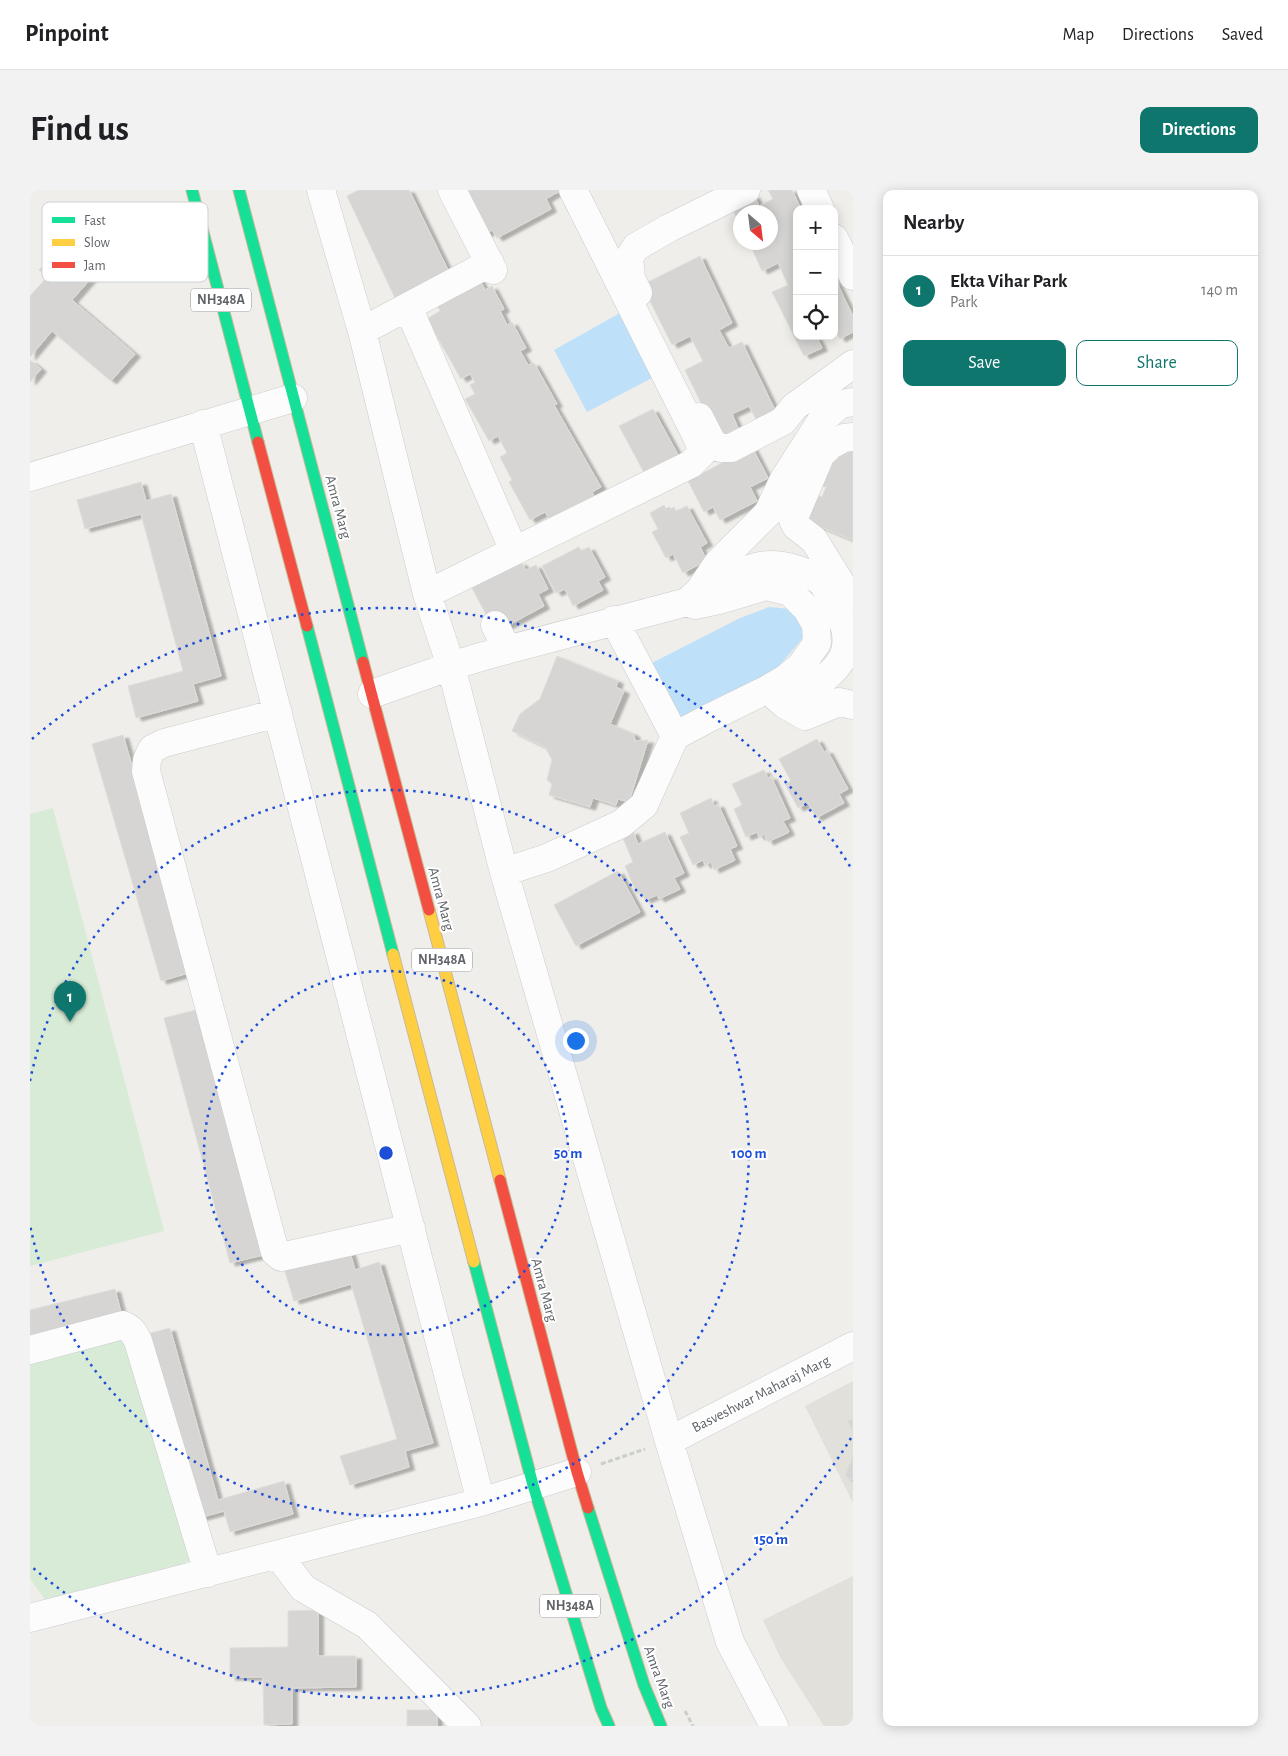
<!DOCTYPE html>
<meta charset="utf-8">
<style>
:root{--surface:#fff;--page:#f2f2f2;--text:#202124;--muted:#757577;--line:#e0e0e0;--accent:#0f766e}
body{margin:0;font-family:"Alegreya Sans",sans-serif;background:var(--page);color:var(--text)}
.controls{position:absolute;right:15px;top:15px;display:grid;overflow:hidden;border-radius:10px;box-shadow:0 2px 12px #0003}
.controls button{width:45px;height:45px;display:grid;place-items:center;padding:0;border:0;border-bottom:1px solid var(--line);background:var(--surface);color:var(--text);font:25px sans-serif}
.compass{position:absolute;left:703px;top:15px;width:45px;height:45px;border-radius:50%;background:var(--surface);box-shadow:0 2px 12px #0003;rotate:152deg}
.you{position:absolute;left:545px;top:850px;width:18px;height:18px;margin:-12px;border:4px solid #fff;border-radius:50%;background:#1a73e8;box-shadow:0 0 0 8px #1a73e833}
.badge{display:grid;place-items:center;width:32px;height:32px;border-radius:50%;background:var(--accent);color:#fff;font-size:16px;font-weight:700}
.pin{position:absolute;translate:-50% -41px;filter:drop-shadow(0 1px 2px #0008)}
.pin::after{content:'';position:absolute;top:26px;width:18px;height:15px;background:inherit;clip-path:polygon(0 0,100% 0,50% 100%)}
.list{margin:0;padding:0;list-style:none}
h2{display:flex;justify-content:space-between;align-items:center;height:65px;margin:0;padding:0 20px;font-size:21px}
h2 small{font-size:16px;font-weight:400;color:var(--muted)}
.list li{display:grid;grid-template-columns:32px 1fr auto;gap:15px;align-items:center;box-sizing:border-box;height:70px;padding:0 20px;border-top:1px solid var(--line)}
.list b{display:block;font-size:19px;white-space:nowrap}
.list p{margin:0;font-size:16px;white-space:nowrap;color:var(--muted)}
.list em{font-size:16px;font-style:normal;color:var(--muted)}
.actions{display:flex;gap:10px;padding:15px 20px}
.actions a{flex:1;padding:11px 0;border:1px solid var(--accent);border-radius:10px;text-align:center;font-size:18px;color:var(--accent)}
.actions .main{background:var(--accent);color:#fff}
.icon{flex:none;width:28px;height:28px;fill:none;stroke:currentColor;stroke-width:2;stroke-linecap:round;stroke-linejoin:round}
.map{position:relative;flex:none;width:823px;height:1536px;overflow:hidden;border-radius:10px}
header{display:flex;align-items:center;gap:30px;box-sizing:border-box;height:70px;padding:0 25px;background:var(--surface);border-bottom:1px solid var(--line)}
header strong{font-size:24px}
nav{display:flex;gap:28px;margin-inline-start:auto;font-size:18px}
.intro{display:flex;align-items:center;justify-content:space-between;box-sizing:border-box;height:120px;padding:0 30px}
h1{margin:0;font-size:35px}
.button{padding:12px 22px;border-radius:10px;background:var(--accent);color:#fff;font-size:18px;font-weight:700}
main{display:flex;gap:30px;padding:0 30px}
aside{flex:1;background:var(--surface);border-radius:10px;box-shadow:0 2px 12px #0003}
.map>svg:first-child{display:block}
.education{fill:#e2e0da}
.green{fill:#d8ebd6}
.water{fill:#bfe0f9}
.building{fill:#d6d5d3;stroke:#deddd9;filter:url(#shadow)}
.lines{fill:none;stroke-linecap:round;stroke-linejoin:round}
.street-casing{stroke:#cbcccc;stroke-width:29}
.fast-casing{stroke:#c8b996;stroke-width:13}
.slow-casing{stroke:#c8b996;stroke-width:13}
.jam-casing{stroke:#c8b996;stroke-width:13}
.path{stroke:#cacfcc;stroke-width:3;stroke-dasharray:5 2.5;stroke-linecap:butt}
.street{stroke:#fdfcfc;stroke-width:28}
.fast{stroke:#16e098;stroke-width:11}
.slow{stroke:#ffcf43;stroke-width:11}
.jam{stroke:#f24e42;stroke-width:11}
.ring{fill:none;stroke:#1d4ed8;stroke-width:2.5;stroke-dasharray:2.5 5}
.labels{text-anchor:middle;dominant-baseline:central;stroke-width:4;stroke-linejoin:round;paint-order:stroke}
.shield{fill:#fff;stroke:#8f9295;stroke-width:1}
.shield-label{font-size:14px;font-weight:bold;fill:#5f6368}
.street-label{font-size:15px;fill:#5f6368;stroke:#fff}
.key{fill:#fff;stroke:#cfd0d2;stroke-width:1}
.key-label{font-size:14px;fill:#5f6368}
.centre{fill:#1d4ed8;stroke:#fff;stroke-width:2.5}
.ring-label{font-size:15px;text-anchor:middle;font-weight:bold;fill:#1d4ed8;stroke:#fff;stroke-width:4;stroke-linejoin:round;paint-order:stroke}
</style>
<header>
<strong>Pinpoint</strong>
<nav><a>Map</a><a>Directions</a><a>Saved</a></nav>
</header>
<div class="intro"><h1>Find us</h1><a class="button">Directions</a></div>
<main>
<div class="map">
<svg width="823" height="1536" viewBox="0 0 823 1536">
<defs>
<filter id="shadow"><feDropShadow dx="5.5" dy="3" stdDeviation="1" flood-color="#0004"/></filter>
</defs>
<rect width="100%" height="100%" fill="#efeeea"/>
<path class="education" d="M823 1191V1313L775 1216Z
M823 1386V1536H794L750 1467 733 1430Z"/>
<path class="green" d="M23 618 134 1041 0 1076V624Z
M95 1143 166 1370 17 1412 0 1389V1167Z"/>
<path class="water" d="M590 123 622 188 557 222 524 160Z
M739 417 760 419 772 431 774 446 747 479 650 528 622 473 710 428Z"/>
<path class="building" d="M329 0H379L419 82 365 108 317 6Z
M437 0H531L516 9 521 19 467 48 462 40 451 47Z
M738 0H762L771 19H767V146H786L792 158 774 166 742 102 758 95 748 73 732 81 719 52H741V22H711V36L701 16 724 5 729 16 743 9Z
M49 34 83 63 42 110 105 164 81 191 22 141 0 167V106L17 87 9 80Z
M670 66 702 133 689 140 699 158 712 152 745 220 726 229 719 216 702 224 708 238 688 248 655 180 673 171 660 146 642 155 612 95Z
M448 87 455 100 462 96 474 119 470 121 477 135 482 132 496 158 490 161 498 175 504 173 527 214 524 215 571 297 562 302 566 311 523 335 515 322 500 330 479 292 482 290 470 267 477 263 468 246 459 251 435 209 445 204 440 195 445 192 440 184 431 189 397 129 410 121 405 111Z
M804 87 823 126V142L810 149 804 137Z
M0 170 11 179 0 192Z
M623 219 652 272 618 290 589 236Z
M810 255 823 260V350L781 333 769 335 781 303 792 307 797 295 786 291Z
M722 257 738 288 720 297 727 311 690 330 683 317 674 322 658 291Z
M111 292 116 311 141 304 191 486 163 494 168 511 106 528 98 496 153 481 111 324 55 339 47 310Z
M634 315 637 321 644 317 646 321 657 316 677 353 670 357 677 370 653 383 643 364 636 368 622 342 628 339 620 323Z
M549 357 551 361 559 357 575 387 568 391 573 400 543 416 535 399 526 403 512 376Z
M491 372 496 380 506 375 518 399 508 404 514 416 473 438 459 430 442 398Z
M527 466 588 491 586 497 594 501 580 534 604 544 605 551 618 550 599 612 588 609 586 615 563 608 560 617 519 605 522 594 517 590 522 570 515 557 482 541 490 524 510 509Z
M93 545 162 782 131 791 62 554Z
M787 549 794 562 797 560 818 599 809 604 814 613 786 628 778 613 768 618 755 594 761 591 749 569Z
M734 580 738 588 741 586 760 628 753 631 759 642 738 652 734 644 729 647 727 642 716 647 704 619 712 615 702 594Z
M681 608 684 616 688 614 707 656 700 659 705 670 684 680 681 672 675 675 673 670 663 675 650 647 659 643 650 623Z
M603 641 608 654 635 642 654 683 644 688 650 699 629 709 627 705 615 710 611 702 607 704 595 676 603 672 592 646Z
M588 681 610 722 546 756 524 715Z
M166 820 233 1065 200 1073 134 828Z
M318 1055 325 1080 349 1072 403 1253 375 1261 379 1277 320 1295 310 1266 367 1249 321 1094 264 1111 253 1075Z
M85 1099 92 1127 0 1151V1120Z
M140 1138 188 1310 254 1291 263 1324 200 1342 194 1321 165 1329 113 1145Z
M823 1229V1241L817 1231Z
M823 1266V1290L815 1286Z
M288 1420V1466H326V1497L262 1498V1534L234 1535 233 1487H200V1458L258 1457V1421Z
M377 1520H407V1536H377Z"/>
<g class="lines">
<g class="street-casing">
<path id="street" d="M291 0 332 141 397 404 421 476 474 682 639 1251 700 1452 744 1536
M422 0 463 80
M781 0 790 19
M804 48 823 86
M608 103 601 88 599 68 606 57 639 38 716 0
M378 117 484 361
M332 141 460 73
M669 227 682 252 690 258H701L753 231 764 217 823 174
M173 234 451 1312
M0 287 263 208
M676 398C698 392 717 375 740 375 757 375 777 381 790 391 794 394 796 399 799 403 810 422 823 445 813 467 803 487 773 504 754 514
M397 404 661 274 672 263 669 251 543 0
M818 405 784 350 766 336 763 330 791 264 801 255 814 248 823 247
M584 430 645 546
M465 435 477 460
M342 504 421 476 454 466 657 412 670 400 688 373 738 323 754 289 791 231 810 214 823 212
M743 504 754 514 775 526 809 512 823 515
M248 523 134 553 122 559 117 570 116 581 245 1062 251 1067 381 1038
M474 682 517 668 591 634 614 615 645 546 679 528 738 499 755 489 770 477 787 453 786 435 777 419 760 402 736 396 689 410 665 415 657 412
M0 1160 93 1135C101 1138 104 1143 108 1151L178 1383
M639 1251 823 1156
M248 1365 273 1398 337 1435 437 1536
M0 1428 451 1312 547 1282"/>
</g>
<g class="fast-casing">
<path id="fast" d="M162 0 228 252
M209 0 333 472
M277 436 363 764
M444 1072 503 1295 571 1518 579 1536
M558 1318 614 1495 631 1536"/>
</g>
<g class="slow-casing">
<path id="slow" d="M399 720 470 990
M363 764 444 1072"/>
</g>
<g class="jam-casing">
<path id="jam" d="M228 252 277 436
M333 472 399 720
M470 990 547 1282 558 1318"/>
</g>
<path class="path" d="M571 1274 615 1259
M655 1521 663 1536"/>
<use href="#street" class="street"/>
<use href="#fast" class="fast"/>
<use href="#slow" class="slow"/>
<use href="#jam" class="jam"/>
</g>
<g class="ring">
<circle cx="356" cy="963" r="182"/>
<path d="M0 891A363 363 0 1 1 0 1035"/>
<path d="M821 1248A545 545 0 0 1 2 1377M2 549A545 545 0 0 1 821 678"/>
</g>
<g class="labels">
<g class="shield">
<rect x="161" y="98.5" width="60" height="23" rx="4"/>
<rect x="382" y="758.5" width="60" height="23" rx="4"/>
<rect x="510" y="1404.5" width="60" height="23" rx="4"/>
</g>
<g class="shield-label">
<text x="191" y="110">NH348A</text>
<text x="412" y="770">NH348A</text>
<text x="540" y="1416">NH348A</text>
</g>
<g class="street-label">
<text transform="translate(308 317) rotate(75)">Amra Marg</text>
<text transform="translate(411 709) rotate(75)">Amra Marg</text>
<text transform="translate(514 1100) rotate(75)">Amra Marg</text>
<text transform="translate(731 1204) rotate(-27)">Basveshwar Maharaj Marg</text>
<text transform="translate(629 1487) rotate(70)">Amra Marg</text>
</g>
</g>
<rect x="12" y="12" width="166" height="80" rx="8" class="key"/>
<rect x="22" y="27" width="23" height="6" fill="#16e098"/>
<rect x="22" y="49" width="23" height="7" fill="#ffcf43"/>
<rect x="22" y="72" width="23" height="6" fill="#f24e42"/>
<g class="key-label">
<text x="54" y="35">Fast</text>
<text x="54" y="57">Slow</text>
<text x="54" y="80">Jam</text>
</g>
<circle cx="356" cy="963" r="8" class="centre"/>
<g class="ring-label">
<text x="538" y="968">50 m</text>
<text x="719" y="968">100 m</text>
<text x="741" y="1354">150 m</text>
</g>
</svg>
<div class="controls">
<button>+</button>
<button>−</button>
<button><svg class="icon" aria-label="locate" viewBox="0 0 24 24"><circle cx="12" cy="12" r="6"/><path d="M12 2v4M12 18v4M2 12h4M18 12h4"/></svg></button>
</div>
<svg class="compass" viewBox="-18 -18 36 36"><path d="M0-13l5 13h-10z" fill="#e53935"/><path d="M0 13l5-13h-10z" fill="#757577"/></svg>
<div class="you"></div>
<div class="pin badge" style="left:40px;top:832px">1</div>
</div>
<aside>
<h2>Nearby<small></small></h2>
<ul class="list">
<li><span class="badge">1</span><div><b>Ekta Vihar Park</b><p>Park</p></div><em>140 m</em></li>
</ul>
<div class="actions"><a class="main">Save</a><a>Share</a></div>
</aside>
</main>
